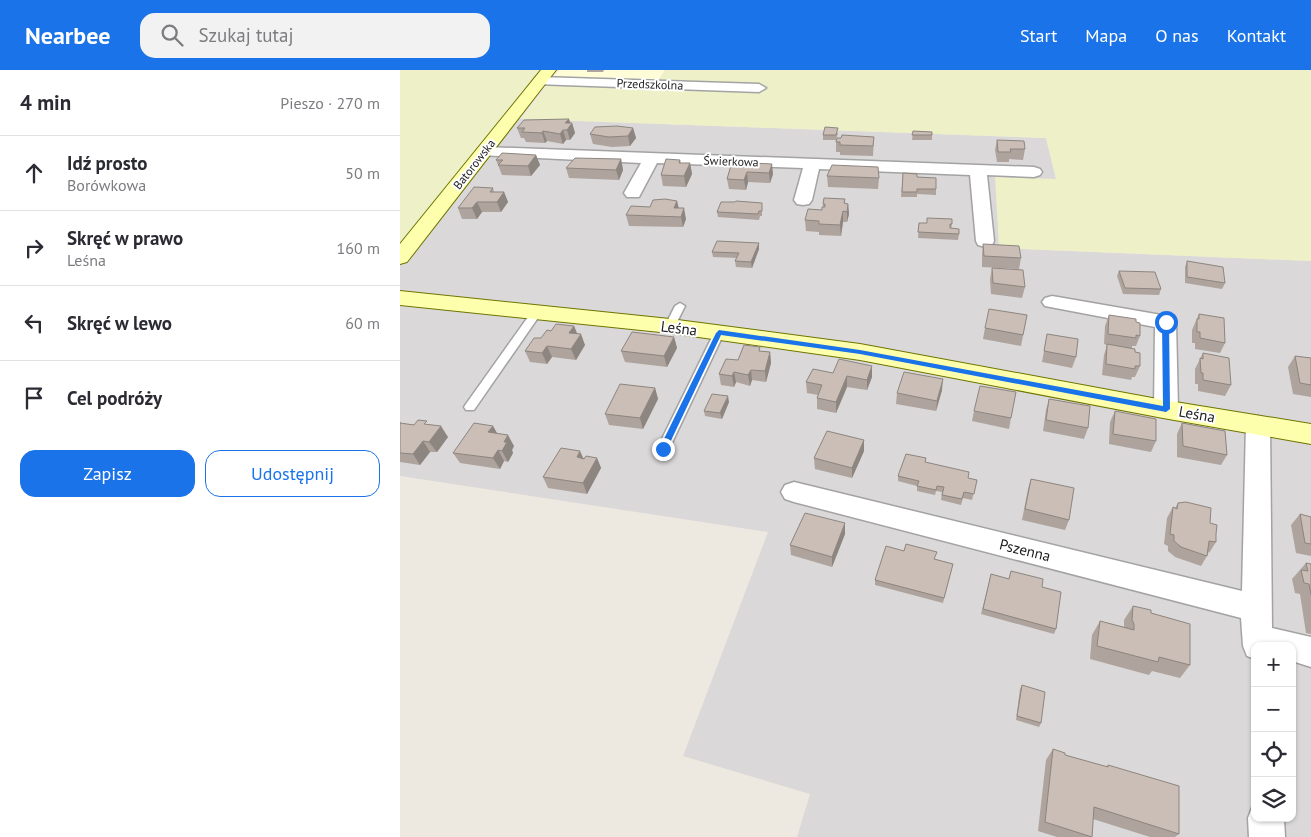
<!DOCTYPE html>
<html lang="pl">
<meta charset="utf-8">
<style>
:root{--surface:#fff;--page:#f2f2f3;--text:#2b2b33;--muted:#7c7c81;--line:#e1e1e2;--accent:#1a73e8}
body{margin:0;font-family:"PT Sans",sans-serif;background:var(--page);color:var(--text)}
.controls{position:absolute;right:15px;bottom:15px;display:grid;overflow:hidden;border-radius:10px;box-shadow:0 1px 4px #0004}
.controls button{width:45px;height:45px;display:grid;place-items:center;padding:0;border:0;border-bottom:1px solid var(--line);background:var(--surface);color:var(--text);font:25px sans-serif}
.stop{position:absolute;width:15px;height:15px;margin:-11px;border:4px solid #1a73e8;border-radius:50%;background:#fff}
.stop.end{background:#1a73e8;border-color:#fff;box-shadow:0 1px 5px #0008}
.list{margin:0;padding:0;list-style:none}
h2{display:flex;justify-content:space-between;align-items:center;height:65px;margin:0;padding:0 20px;font-size:21px}
h2 small{font-size:16px;font-weight:400;color:var(--muted)}
.list li{display:grid;grid-template-columns:32px 1fr auto;gap:15px;align-items:center;box-sizing:border-box;height:75px;padding:0 20px;border-top:1px solid var(--line)}
.list b{display:block;font-size:19px;white-space:nowrap}
.list p{margin:0;font-size:16px;white-space:nowrap;color:var(--muted)}
.list em{font-size:16px;font-style:normal;color:var(--muted)}
.actions{display:flex;gap:10px;padding:15px 20px}
.actions a{flex:1;padding:11px 0;border:1px solid var(--accent);border-radius:15px;text-align:center;font-size:18px;color:var(--accent)}
.actions .main{background:var(--accent);color:#fff}
.icon{flex:none;width:28px;height:28px;fill:none;stroke:currentColor;stroke-width:2;stroke-linecap:round;stroke-linejoin:round}
.map{position:relative;flex:none;width:911px;height:767px;overflow:hidden}
header{display:flex;align-items:center;gap:30px;box-sizing:border-box;height:70px;padding:0 25px;background:var(--accent);color:#fff}
header strong{font-size:24px}
nav{display:flex;gap:28px;margin-inline-start:auto;font-size:18px}
.search{width:350px;height:45px;background:var(--page);display:flex;align-items:center;gap:12px;box-sizing:border-box;padding:0 18px;border-radius:15px;color:var(--muted);font-size:19px}
main{display:flex}
aside{flex:1;background:var(--surface)}
.map>svg:first-child{display:block}
.residential{fill:#dad8d8;fill-rule:evenodd}
.education{fill:#fffdd8}
.farmland{fill:#eef0c8}
.lines{fill:none;stroke-linecap:round;stroke-linejoin:round}
.lane-casing{stroke:#a3a3a3;stroke-width:3}
.street-casing{stroke:#a3a3a3;stroke-width:3}
.secondary-casing{stroke:#6d7500;stroke-width:2}
.lane{fill:#fff;fill-rule:evenodd}
.street{fill:#fff;fill-rule:evenodd}
.secondary{fill:#feffad;fill-rule:evenodd}
.wall{fill:#aea39d}
.shaded-wall{fill:#8d857f}
.building{fill:#cabeb6;stroke:#8d857f}
.route{fill:#1a73e8}
.labels{text-anchor:middle;dominant-baseline:central;stroke-width:4;stroke-linejoin:round;paint-order:stroke}
.far-street-label{font-size:12px;fill:#1c1c1c;stroke:#fff}
.street-label{font-size:15px;fill:#1c1c1c;stroke:#fff}
</style>
<header>
<strong>Nearbee</strong>
<div class="search"><svg class="icon" aria-label="search" viewBox="0 0 24 24"><circle cx="10" cy="10" r="6"/><path d="M15 15l6 6"/></svg>Szukaj tutaj</div>
<nav><a>Start</a><a>Mapa</a><a>O nas</a><a>Kontakt</a></nav>
</header>
<main>
<aside>
<h2>4 min<small>Pieszo · 270 m</small></h2>
<ul class="list">
<li><svg class="icon" aria-label="ahead" viewBox="0 0 24 24"><path d="M12 20V5M6 11l6-6 6 6"/></svg><div><b>Idź prosto</b><p>Borówkowa</p></div><em>50 m</em></li>
<li><svg class="icon" aria-label="right" viewBox="0 0 24 24"><path d="M7 20v-9h11M14 6l5 5-5 5"/></svg><div><b>Skręć w prawo</b><p>Leśna</p></div><em>160 m</em></li>
<li><svg class="icon" aria-label="left" viewBox="0 0 24 24"><path d="M17 20v-9H6M10 6l-5 5 5 5"/></svg><div><b>Skręć w lewo</b></div><em>60 m</em></li>
<li><svg class="icon" aria-label="arrive" viewBox="0 0 24 24"><path d="M6 21V4h12l-3 4 3 4H6"/></svg><div><b>Cel podróży</b></div></li>
</ul>
<div class="actions"><a class="main">Zapisz</a><a>Udostępnij</a></div>
</aside>
<div class="map">
<svg width="911" height="767" viewBox="0 0 911 767">
<rect width="100%" height="100%" fill="#eee9e0"/>
<path class="residential" d="M102 48 646 68 656 109 599 178 911 191V767H397L410 724 283 686 368 462 0 406V180L17 153ZM855 576H892V748H855Z"/>
<path class="education" d="M159 0H265L258 11 153 7Z"/>
<path class="farmland" d="M0 0H141L0 174Z
M265 0H911V191L599 178 595 107 656 109 646 68 122 49 148 15 359 21 362 15 258 11Z"/>
<g class="lines">
<g class="lane-casing">
<path id="lane" d="M280 233 285 236 274 258H266L265 256 275 236Z
M137 239 142 242 74 340H66L64 337 66 334 133 240Z
M319 260 324 263 269 379 267 382H259L257 379 314 263Z"/>
</g>
<g class="street-casing">
<path id="street" d="M140 7 359 14 366 18 359 22 135 14 133 11 135 8Z
M84 77 634 97 640 99 642 102 640 105 634 107 587 105 594 171 592 175 585 177 578 175 576 171 570 105 419 99 412 130 409 134 403 135 397 134 394 130 403 98 257 93 239 127H227L224 123 241 93 78 85 76 82 78 79Z
M652 226 773 247 776 252 778 339 774 345 766 347 758 345 754 339 755 257 645 236 642 232 645 228Z
M858 346 867 349 870 355 872 558 911 567V597L892 591V576H855V589L847 586 843 576 841 548 394 432 385 429 381 422 385 415 394 412 842 521 846 355 849 349Z
M853 735H855V748H884L885 767H849L848 748Z"/>
</g>
<g class="secondary-casing">
<path id="secondary" d="M141 0H156L7 192 0 194V174Z
M0 221 270 249 460 274 763 330 911 354V374L763 348 460 290 270 263 0 235Z"/>
</g>
<use href="#lane" class="lane"/>
<use href="#street" class="street"/>
<use href="#secondary" class="secondary"/>
</g>
<path class="wall" d="M187 0H204L203 2H187Z
M169 49 170 53H172L175 63 170 70H166L163 74 147 71 145 73 126 72 124 68H121L117 58Z
M233 58 236 68 230 76 212 77 193 74 190 64Z
M513 61 532 62V70H512Z
M438 63 436 70H423V65Z
M474 67 473 86 440 85V82H436V72Z
M597 70 625 79 623 90 609 89V92H597L595 80Z
M136 85 140 95 131 106 102 105 96 90Z
M221 89 223 100 219 110 169 108 166 98Z
M280 90 281 93H290L292 104 286 117 263 116 261 105Z
M332 92 373 104 370 113 348 112 346 120 329 119 327 109Z
M503 103 536 119V125L517 124V127H501Z
M427 106 479 108 478 119 428 117Z
M93 118 94 122H104L108 132 101 142H82L77 149H62L58 138Z
M445 129V133L448 134 449 144 447 152H443L441 166 419 165V162L406 161 405 150 422 140 423 134Z
M277 131 279 138 286 149 283 157 229 156 226 145 250 137Z
M362 138V146H360L359 150 318 147 317 142Z
M519 153 552 154 551 159 559 164 558 170 518 168Z
M583 174 621 188 619 199 582 197V185Z
M359 179 352 198 336 197 335 191 337 188 313 187 312 182Z
M787 191 825 213 822 219 785 213V197Z
M592 198 625 217 622 228 591 224 590 209Z
M719 201 761 219 759 225 723 224 717 206Z
M799 244 825 273 820 283 795 279V273H792V260Z
M627 245 621 276 583 269 585 258Z
M709 245 736 252 740 266 736 276H732V278L735 282 740 296 735 307H732L731 310 702 305 704 285 707 275 704 274 705 256Z
M174 256 177 263 185 275 176 290 152 287 147 294 130 292 125 281 151 261Z
M647 264 676 287 672 298 642 292Z
M274 267 277 278 267 297 225 292 221 281Z
M361 281 370 282 371 293 366 312 352 310 350 316 336 312 334 317 321 315 319 304 338 290Z
M803 283 831 315 825 326 798 321V314H795V299Z
M895 286 911 288V327L893 324 888 297Z
M472 296V307L467 320 447 317 436 343 417 339V328L418 325 407 323 406 312 433 303Z
M255 318 258 329 243 359 209 355 205 344Z
M542 320 536 341 496 334 497 323Z
M649 329 688 358 684 369 643 361 646 340Z
M329 332 322 349 305 346 304 341Z
M574 341 611 348 609 359 572 351Z
M715 341 756 371 751 382 709 374 710 352Z
M0 351 1 353 14 355H30L48 367 37 382H30L20 395 0 392Z
M782 353 827 385 821 395 777 387V364Z
M93 356 97 363 114 376 112 380 113 383 108 392 104 391 100 399 60 393 53 383Z
M464 370V381L452 408 415 399 414 388Z
M184 388H197L201 398 187 424 148 418 143 407Z
M526 392 568 408 577 410 572 430 563 428 561 435 541 430 542 422 536 421 535 425 517 421V416L498 411V406Z
M631 409 669 450 665 460 622 450 628 419Z
M778 433 810 453 816 472 809 483 808 482 807 486 801 496 775 487 768 481V476L764 474 767 448 773 437 775 438Z
M900 444 911 447V486L896 483 891 455Z
M445 464 432 497 391 485 390 475Z
M535 489 553 494 543 533 475 515V510Z
M906 493 911 494V564L906 563 900 524 895 523 892 509Z
M611 501 642 517 656 559 654 564 581 544 591 504 609 509Z
M733 536 751 543 790 595 780 608 752 601 749 605 690 589 692 565 700 551 724 557V550Z
M622 615 641 653 639 657 616 650 620 619Z
M653 679 665 685 706 697 708 695 779 764 775 767H750L693 749 692 767H657L638 761 646 690Z"/>
<path class="shaded-wall" d="M169 49 171 55 172 53 175 63 170 70 165 53Z
M233 58 236 68 230 76 228 66Z
M163 60 166 70 163 74 160 64Z
M143 61 147 71 145 73 142 63Z
M136 85 140 95 131 106 128 96Z
M221 89 223 100 219 110 216 100Z
M290 93 292 104 286 117 284 106Z
M372 94 373 104 370 113 369 103Z
M347 102 348 112 346 120 344 110Z
M104 122 108 132 101 142 97 132Z
M277 131 279 141 274 138Z
M77 132 82 142 77 149 72 138Z
M448 134 449 144 447 152V142Z
M284 138 286 149 283 157 281 147Z
M443 141V152L441 166 440 155Z
M359 173V179L352 198 351 192Z
M174 256 178 266 169 263Z
M181 264 185 275 176 290 171 279Z
M274 267 277 278 267 297 264 286Z
M147 276 152 287 147 294 142 283Z
M370 282 371 293 366 312 365 301Z
M472 296V307L467 320V310Z
M351 300 352 310 350 316 348 305Z
M334 302 336 312 334 317 332 306Z
M447 306V317L436 343V332Z
M543 309 542 320 536 341 537 331Z
M255 318 258 329 243 359 240 348Z
M328 326 329 332 322 349 320 343Z
M41 356 48 367 37 382 29 372Z
M93 356 99 367 88 362Z
M108 365 114 376 112 380 113 383 108 392 102 381 104 372Z
M464 370V381L452 408V398Z
M23 371 30 382 20 395 13 384Z
M98 380 104 391 100 399 93 388Z
M180 381 185 392 177 387Z
M197 388 201 398 187 424 183 413Z
M445 453V464L432 497V487Z"/>
<path class="building" d="M169 49 165 53H172L167 60H163L160 64 143 61 142 63 122 62 125 58H117L124 50Z
M217 56 233 58 228 66 209 67 190 64 195 57Z
M425 57 438 58 436 65H423Z
M513 61 532 62V65H512Z
M442 65 474 67 473 76 440 75V72H436L437 68H441Z
M597 70 624 71 625 79H610L611 82H598Z
M102 83 136 85 128 96 98 95 103 90H96Z
M175 88 221 89 216 100 166 98Z
M266 89 280 90 279 93H290L284 106 261 105Z
M332 92 372 94 369 103 347 102 344 110 327 109Z
M432 95 478 97 479 108 427 106Z
M503 103 517 104V107L536 108V119H517V122H502Z
M74 117 93 118 90 122H104L97 132H77L72 138H58Z
M424 128 445 129 444 133 448 134 447 142 443 141 440 155 419 154V151L405 150 408 139 422 140V137H425V134H423Z
M265 129 277 131 274 138H284L281 147 226 145 231 136 250 137 253 130Z
M336 131 362 133V141H359L358 144 317 142 321 132H335Z
M527 148 552 149V154H550V158L559 159V164L518 162 519 153H527Z
M317 171 359 173 351 192 335 191 339 183 312 182Z
M583 174 619 176 621 188 584 186Z
M787 191 823 197 825 213 787 207Z
M592 198 623 200 625 217 593 213Z
M719 201 755 202 761 219 725 218Z
M589 239 627 245 623 265 585 258Z
M799 244 824 248 825 273 800 268V262H797V249H799Z
M709 245 736 249V252L740 253V266L736 265V268L708 264Z
M156 254 174 256 169 263 181 264 171 279 147 276 142 283 125 281 134 268H141L147 260 151 261Z
M232 262 274 267 264 286 221 281Z
M647 264 678 269 676 287 644 281Z
M707 274 735 279V282L740 283V296H735V299L706 294Z
M344 275 360 277 359 281 370 282 365 301 351 300 348 305 334 302 332 306 319 304 326 289 338 290Z
M803 283 829 288 831 315 803 310V303H801L800 288 803 289Z
M895 286 911 288V315L900 313Z
M439 289 472 296 467 310 447 306 436 332 417 328 422 315 406 312 413 299 433 303Z
M504 302 543 309 537 331 497 323Z
M220 314 255 318 240 348 205 344Z
M580 316 616 322 611 348 574 341Z
M312 324 328 326 320 343 304 341Z
M649 329 690 336 688 358 646 350Z
M715 341 756 349V371L713 364Z
M18 350 27 351 24 354 41 356 29 372 23 371 13 384 0 383V353L14 355Z
M74 353 93 356 88 362 108 365 104 372H107L102 381 98 380 93 388 53 383Z
M782 353 825 361 827 385 783 376Z
M427 361 464 370 452 398 414 388Z
M161 378 180 381 177 387 184 389 186 386 197 388 183 413 143 407Z
M506 384 526 388 525 392 569 402 568 408 577 410 574 424 564 422 562 429 542 425 544 417 537 416 536 420 517 416 519 411 498 406Z
M631 409 674 418 669 450 625 439Z
M786 432 811 438 810 453 817 455 816 464V472L809 471 807 486 781 477 774 471V465L770 464 773 437 777 439 778 433Z
M405 443 445 453 432 487 390 475Z
M900 444 911 447V474L905 473Z
M506 474 537 482 534 489 553 494 544 528 475 510 486 476 504 481Z
M906 493 911 494V525L909 514 904 513 901 500 908 501Z
M611 501 643 509 642 517 661 522 656 559 583 539 591 504 609 509Z
M733 536 751 540V543L790 554V595L759 587 758 592 697 576 700 551 734 560V554L732 550Z
M622 615 645 622 641 653 617 646Z
M653 679 665 683V685L708 697V695L779 716V764L694 737 692 767 645 752Z"/>
<path class="route" d="M766 249 769 252 770 339 766 342 460 284 321 265 267 379 263 382 259 379 316 263 319 260 460 280 763 336 762 252Z"/>
<g class="labels">
<g class="far-street-label">
<text transform="translate(250 14) rotate(2)">Przedszkolna</text>
<text transform="translate(331 91) rotate(2)">Świerkowa</text>
<text transform="translate(74 94) rotate(-52)">Batorowska</text>
</g>
<g class="street-label">
<text transform="translate(279 258) rotate(7)">Leśna</text>
<text transform="translate(797 344) rotate(10)">Leśna</text>
<text transform="translate(625 480) rotate(14)">Pszenna</text>
</g>
</g>
</svg>
<div class="controls">
<button>+</button>
<button>−</button>
<button><svg class="icon" aria-label="locate" viewBox="0 0 24 24"><circle cx="12" cy="12" r="6"/><path d="M12 2v4M12 18v4M2 12h4M18 12h4"/></svg></button>
<button><svg class="icon" aria-label="layers" viewBox="0 0 24 24"><path d="M12 4l9 5-9 5-9-5zM3 14l9 5 9-5"/></svg></button>
</div>
<div class="stop" style="left:766px;top:252px"></div>
<div class="stop end" style="left:263px;top:379px"></div>
</div>
</main>
